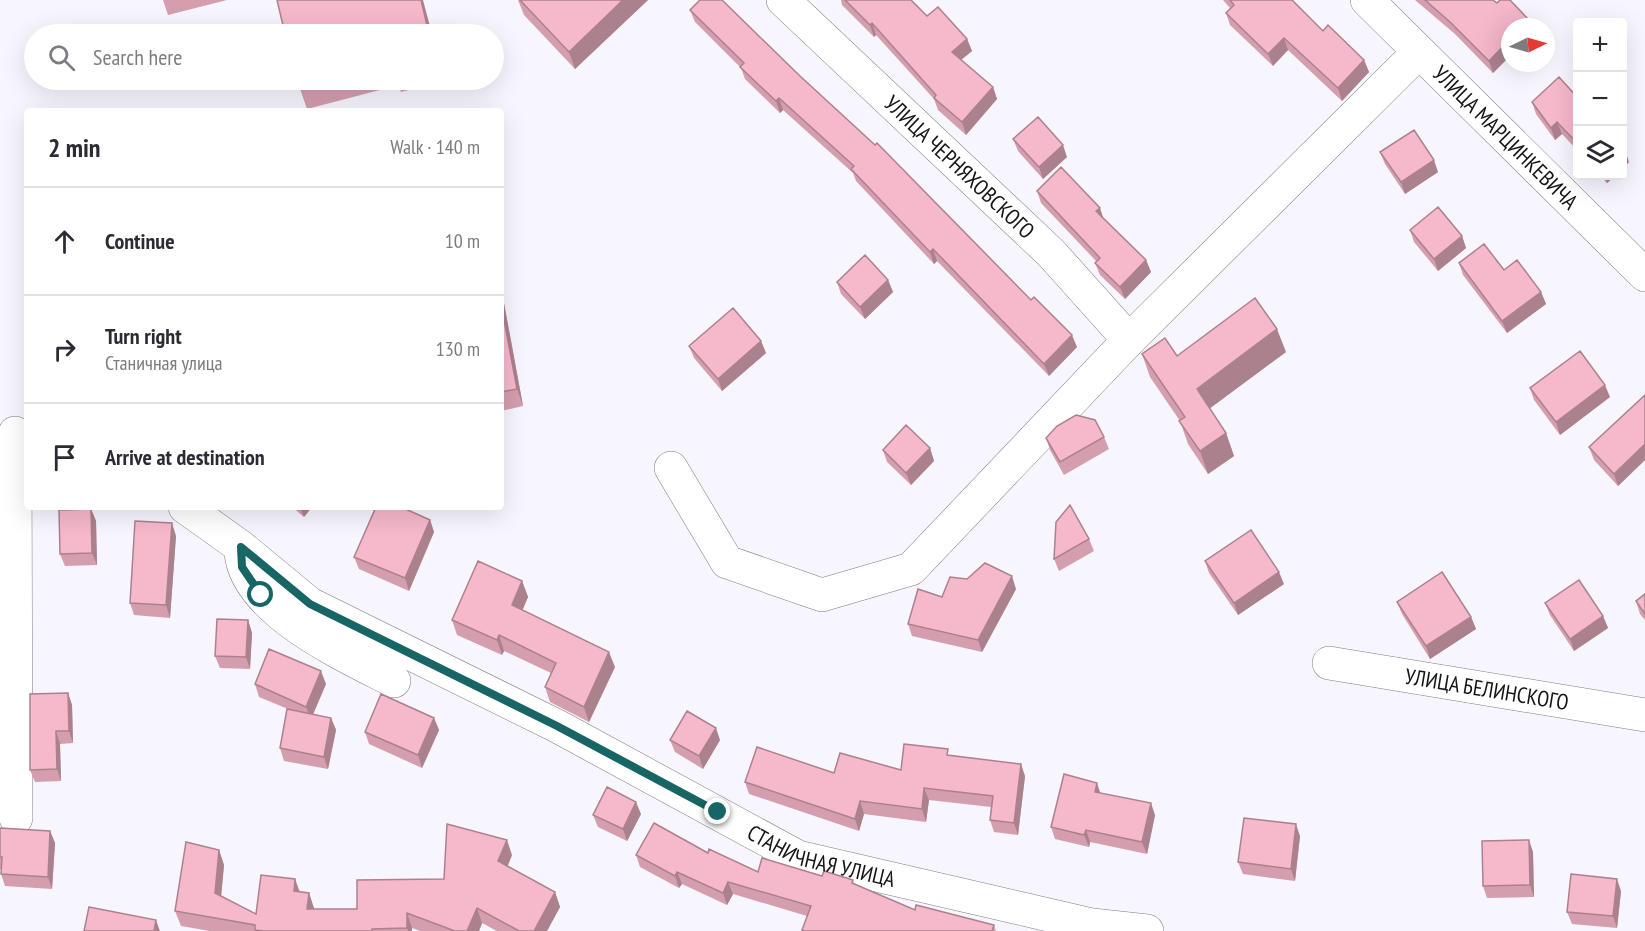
<!DOCTYPE html>
<meta charset="utf-8">
<style>
:root{--surface:#fff;--page:#f7f7f7;--text:#2b2b33;--muted:#7c7c81;--line:#e1e1e2}
body{margin:0;font-family:"PT Sans Narrow",sans-serif;background:var(--page);color:var(--text)}
.controls{position:absolute;right:18px;top:18px;display:grid;overflow:hidden;border-radius:6px;box-shadow:0 6px 24px #0002}
.controls button{width:54px;height:54px;display:grid;place-items:center;padding:0;border:0;border-bottom:2px solid var(--line);background:var(--surface);color:var(--text);font:30px sans-serif}
.compass{position:absolute;left:1501px;top:18px;width:54px;height:54px;border-radius:50%;background:var(--surface);box-shadow:0 6px 24px #0002;rotate:85deg}
.stop{position:absolute;width:18px;height:18px;margin:-14px;border:4px solid #176564;border-radius:50%;background:#fff}
.stop.end{background:#176564;border-color:#fff;box-shadow:0 2px 6px #0008}
.list{margin:0;padding:0;list-style:none}
h2{display:flex;justify-content:space-between;align-items:center;height:78px;margin:0;padding:0 24px;font-size:26px}
h2 small{font-size:20px;font-weight:400;color:var(--muted)}
.list li{display:grid;grid-template-columns:39px 1fr auto;gap:18px;align-items:center;box-sizing:border-box;height:108px;padding:0 24px;border-top:2px solid var(--line)}
.list b{display:block;font-size:22px;white-space:nowrap}
.list p{margin:0;font-size:20px;white-space:nowrap;color:var(--muted)}
.list em{font-size:20px;font-style:normal;color:var(--muted)}
.icon{flex:none;width:33px;height:33px;fill:none;stroke:currentColor;stroke-width:2;stroke-linecap:round;stroke-linejoin:round}
.map{position:relative;flex:none;width:1645px;height:931px;overflow:hidden}
.search{position:absolute;background:var(--surface);box-shadow:0 6px 24px #0002;left:24px;top:24px;width:480px;height:66px;display:flex;align-items:center;gap:15px;box-sizing:border-box;padding:0 21px;border-radius:33px;color:var(--muted);font-size:22px}
.panel{position:absolute;background:var(--surface);box-shadow:0 6px 24px #0002;left:24px;top:108px;width:480px;height:402px;border-radius:6px}
.map>svg:first-child{display:block}
.lines{fill:none;stroke-linecap:round;stroke-linejoin:round}
.minor-casing{stroke:#7e7c83;stroke-width:34}
.minor{stroke:#fff;stroke-width:33}
.wall{fill:#d49eaf}
.shaded-wall{fill:#ac818e}
.building{fill:#f6b8cb;stroke:#ac818e;stroke-width:1.5}
.route{stroke:#176564;stroke-width:8}
.labels{text-anchor:middle;dominant-baseline:central;stroke-width:4.5;stroke-linejoin:round;paint-order:stroke}
.street-label{font-size:22px;fill:#151517;stroke:#fff}
</style>
<div class="map">
<svg width="1645" height="931" viewBox="0 0 1645 931">
<rect width="100%" height="100%" fill="#f7f5fd"/>
<g class="lines">
<g class="minor-casing">
<g id="minor">
<path id="s1" d="M783 0 1051 253 1129 340"/>
<path id="s2" d="M1367 0 1645 275"/>
<path d="M15 433 16 818"/>
<path d="M671 468 727 562 822 595 911 569 1129 340 1419 52"/>
<path id="s3" d="M185 507 241 547 310 604 557 726 798 857 1092 925 1147 931"/>
<path d="M241 552C245 611 347 657 394 681"/>
<path id="s4" d="M1329 663 1645 715"/>
</g>
</g>
<use href="#minor" class="minor"/>
</g>
<path class="wall" d="M163 0H227L168 15Z
M518 0H648L575 69 524 15Z
M841 0H911L927 16 967 39 972 51 961 60 993 87 997 99 966 135 938 110 934 99 876 35 874 37 842 5Z
M1223 0H1292L1323 31 1364 60 1369 72 1342 101 1288 50 1273 66 1230 25 1226 13 1230 8Z
M1415 0H1493L1510 27V56L1493 73 1455 34Z
M690 10 1077 347 1049 376 937 261 934 264 856 181 853 173 783 110 780 113 745 79 741 68 695 22Z
M297 80H443L444 81 401 92 399 85 307 109Z
M1578 98V151L1562 134 1555 140 1536 114 1532 102Z
M1013 139 1067 157 1043 179 1018 151Z
M1380 152 1438 172 1405 194 1385 164Z
M1600 176H1615L1607 183Z
M1037 191 1104 219 1146 260 1151 272 1125 299 1100 275 1095 263 1097 262 1041 203Z
M1410 230 1462 236 1466 248 1438 271 1414 242Z
M1459 263 1504 270 1541 292 1546 304 1507 333 1463 275Z
M888 280 893 292 865 319 841 294 837 282Z
M501 287 523 406 501 411Z
M761 341 766 353 722 391 694 358 689 346Z
M1286 352 1210 408 1226 433 1234 456 1208 474 1188 444 1180 421 1150 377 1142 354 1177 356Z
M1530 388 1610 397 1560 435 1534 400Z
M1645 395V460L1618 486 1594 460 1589 447Z
M1104 437 1109 449 1064 475 1050 450 1046 438Z
M930 448 934 461 911 485 887 462 883 450Z
M292 507H312L304 517Z
M91 509 96 521 97 565 65 566 60 554Z
M430 520 434 532 409 591 359 569 354 557Z
M176 536 170 618 134 615 130 603Z
M1089 539 1094 551 1059 571 1054 559Z
M1205 561 1284 584 1238 615 1209 573Z
M522 581 528 597 522 610 615 667 589 722 550 702 545 687 551 673 504 651 502 655 457 635 452 620Z
M1016 589 982 652 912 636 908 624 942 597Z
M1645 594V620L1640 614 1636 601Z
M1397 602 1471 617 1476 629 1430 659 1402 614Z
M1545 603 1603 616 1608 628 1574 651 1550 615Z
M248 620 252 633 250 669 220 668 215 656Z
M255 684H326L313 714 331 718 336 730 328 769 284 761 280 748 288 709 259 697Z
M68 693 72 705 73 743 60 744 61 781 35 782 30 770Z
M434 718 439 730 422 768 369 744 365 732Z
M670 740H720L703 769 675 752Z
M950 755 1025 776 1018 835 994 832 990 820 991 807 929 800 926 822 864 814 859 831 749 794 745 782 834 773 901 770Z
M1101 793 1155 815 1147 854 1090 842 1089 847 1055 839 1051 827Z
M641 814 627 841 598 827 593 815Z
M0 828 50 831 55 843 52 889 5 886 1 874V869H0Z
M1300 836 1295 881 1243 874 1238 862Z
M219 850 224 865 221 896 256 914 295 879 300 892 309 893 314 909H357L512 855 508 866 555 892 560 907 547 931H497L482 923 479 931H420L412 928V931H210L181 926 175 911Z
M1533 852 1534 897 1487 898 1483 886Z
M708 853 758 872 822 876 853 880 854 884 915 910 994 925 996 931H803L802 930 807 916 733 894 727 905 682 884 679 888 640 867 636 855Z
M1621 891 1617 928 1572 924 1567 912Z"/>
<path class="shaded-wall" d="M421 0H423L432 34H429Z
M623 0H648L575 69 569 52Z
M1529 20 1532 27H1522Z
M872 23 876 35 874 37 870 25Z
M1284 38 1288 50 1273 66 1268 54Z
M967 39 972 51 956 64 952 52Z
M1510 39V56L1493 73 1489 61Z
M1364 60 1369 72 1342 101 1338 88Z
M993 87 997 99 966 135 962 122Z
M779 98 783 110 780 113 776 101Z
M1557 122 1562 134 1555 140 1551 128Z
M1063 145 1067 157 1043 179 1039 167Z
M1625 150 1629 162 1623 169V152Z
M1434 160 1438 172 1405 194 1401 182Z
M1604 176H1615L1607 183Z
M1100 208 1104 220 1096 211Z
M1462 236 1466 248 1438 271 1434 259Z
M933 249 937 261 934 264 930 252Z
M1146 260 1151 272 1125 299 1120 287Z
M888 280 893 292 865 319 860 307Z
M501 287 523 406 517 389 501 304Z
M1541 292 1546 304 1507 333 1502 321Z
M1277 329 1286 352 1205 412 1197 389Z
M1072 335 1077 347 1049 376 1044 364Z
M761 341 766 353 722 391 718 379Z
M1605 385 1610 397 1560 435 1556 422Z
M1226 433 1234 456 1208 474 1200 451Z
M1645 444V460L1618 486 1614 474Z
M930 448 934 461 911 485 906 473Z
M300 507H312L304 517Z
M91 509 96 521 97 565 92 553Z
M430 520 434 532 409 591 405 578Z
M172 523 176 536 170 618 166 605Z
M1279 572 1284 584 1238 615 1234 603Z
M1012 576 1016 589 982 652 978 640Z
M522 581 528 597 518 621 512 605Z
M1603 616 1608 628 1574 651 1570 639Z
M1471 617 1476 629 1430 659 1426 646Z
M248 620 252 633 250 669 246 657Z
M499 635 504 651 502 655 497 640Z
M609 652 615 667 589 722 584 707Z
M321 671 326 684 311 719 306 707Z
M68 693 72 705 73 743 69 731Z
M331 718 336 730 328 769 324 757Z
M434 718 439 730 422 768 418 755Z
M716 728 720 740 703 769 699 756Z
M56 731 60 744 61 781 57 769Z
M1021 764 1025 776 1018 835 1014 823Z
M1097 783 1101 795 1095 792Z
M924 788 929 800 926 822 922 809Z
M860 801 864 814 859 831 855 819Z
M636 802 641 814 627 841 623 829Z
M1151 803 1155 815 1147 854 1142 842Z
M1296 824 1300 836 1295 881 1291 869Z
M1086 830 1090 842 1089 847 1084 835Z
M50 831 55 843 52 889 48 877Z
M507 840 512 855 503 875 498 861Z
M1529 840 1533 852 1534 897 1530 885Z
M219 850 224 865 220 908 215 893Z
M677 872 682 884 679 888 675 876Z
M295 879 300 894 294 891Z
M1617 879 1621 891 1617 928 1613 916Z
M728 882 733 894 727 905 723 893Z
M555 892 560 907 547 931H534Z
M309 893 314 908 312 924 307 909Z
M477 908 482 923 479 931H467Z
M407 913 412 928V931H408L407 928Z
M156 920 160 931H154Z"/>
<path class="building" d="M277 0H421L429 34H285Z
M520 0H623L569 52Z
M700 0H722L800 76 875 145 877 143 1031 300 1034 297 1072 335 1044 364 933 249 930 252 851 169 854 166 779 98 776 101 740 67 744 63 690 10Z
M845 0H911L927 16 938 7 967 39 952 52 993 87 962 122 934 98 936 95 872 23 870 25Z
M1230 0H1292L1323 31 1328 25 1364 60 1338 88 1284 38 1268 54 1226 13 1234 5Z
M1425 0H1493L1497 3 1500 0H1510L1529 20 1522 27H1510V39L1489 61 1450 22Z
M1559 77 1578 98V144L1557 122 1551 128 1532 102Z
M297 80H327L299 87Z
M1038 117 1063 145 1039 167 1013 139Z
M1414 130 1434 160 1401 182 1380 152Z
M1061 167 1100 208 1096 211 1146 260 1120 287 1095 263 1100 258 1037 191Z
M1438 207 1462 236 1434 259 1410 230Z
M1484 244 1504 270 1517 260 1541 292 1502 321 1459 263Z
M865 255 888 280 860 307 837 282Z
M1255 298 1277 329 1197 389 1226 433 1200 451 1179 421 1185 417 1142 354 1165 338 1177 356Z
M501 304 517 389 501 392Z
M733 308 761 341 718 379 689 346Z
M1580 351 1605 385 1556 422 1530 388Z
M1645 395V444L1614 474 1589 447Z
M1076 415 1095 420 1104 437 1060 462 1046 438 1057 426Z
M906 425 930 448 906 473 883 450Z
M1070 505 1089 539 1054 559 1056 522Z
M376 507H401L430 520 405 578 354 557Z
M91 509 92 553 60 554 59 510Z
M135 521 172 523 166 605 130 603Z
M1251 530 1279 572 1234 603 1205 561Z
M478 561 522 581 512 605 609 652 584 707 545 687 556 663 499 635 497 640 452 620Z
M985 563 1012 576 978 640 908 624 918 589 942 597 950 577 967 579Z
M1442 572 1471 617 1426 646 1397 602Z
M1579 580 1603 616 1570 639 1545 603Z
M1645 594V614L1636 601Z
M217 619 248 620 246 657 215 656Z
M269 649 321 671 306 707 255 684Z
M68 693 69 731H56L57 769 30 770V694Z
M381 694 434 718 418 755 365 732Z
M287 709 331 718 324 757 280 748Z
M687 711 716 728 699 756 670 740Z
M904 744 948 749 947 755 1021 764 1014 823 990 820 993 796 924 788 922 809 860 801 855 819 745 782 757 747 834 773 840 753 901 770Z
M1064 774 1097 783 1095 792 1151 803 1142 842 1086 830 1084 835 1051 827Z
M607 787 636 802 623 829 593 815Z
M1244 818 1296 824 1291 869 1238 862Z
M654 823 708 853 709 849 758 872 762 858 822 876 824 871 853 880 852 883 915 910 916 905 994 925 992 931H805L802 930 811 906 728 882 723 893 677 872 675 876 636 855Z
M447 824 507 840 498 861 555 892 534 931H519L477 908 467 931H455L407 913V928L372 929V931H264L255 930V925L175 911 186 842 219 850 215 893 256 914 261 875 295 879 294 891 309 893 307 909H357V880L444 879Z
M0 828 50 831 48 877 1 874 2 857H0Z
M1529 840 1530 885 1483 886 1482 841Z
M1571 874 1617 879 1613 916 1567 912Z
M89 907 156 920 154 931H84Z"/>
<g class="lines">
<path class="route" d="M261 595 242 567 241 547 310 604 557 726 718 812"/>
</g>
<g class="labels">
<g class="street-label">
<text stroke="none"><textPath href="#s2" startOffset="195">УЛИЦА МАРЦИНКЕВИЧА</textPath></text>
<text stroke="none"><textPath href="#s1" startOffset="243">УЛИЦА ЧЕРНЯХОВСКОГО</textPath></text>
<text stroke="none"><textPath href="#s4" startOffset="160">УЛИЦА БЕЛИНСКОГО</textPath></text>
<text stroke="none"><textPath href="#s3" startOffset="730">СТАНИЧНАЯ УЛИЦА</textPath></text>
</g>
</g>
</svg>
<div class="controls">
<button>+</button>
<button>−</button>
<button><svg class="icon" aria-label="layers" viewBox="0 0 24 24"><path d="M12 4l9 5-9 5-9-5zM3 14l9 5 9-5"/></svg></button>
</div>
<svg class="compass" viewBox="-18 -18 36 36"><path d="M0-13l5 13h-10z" fill="#e53935"/><path d="M0 13l5-13h-10z" fill="#7c7c81"/></svg>
<div class="stop" style="left:261px;top:595px"></div>
<div class="stop end" style="left:718px;top:812px"></div>
<div class="search"><svg class="icon" aria-label="search" viewBox="0 0 24 24"><circle cx="10" cy="10" r="6"/><path d="M15 15l6 6"/></svg>Search here</div>
<section class="panel">
<h2>2 min<small>Walk · 140 m</small></h2>
<ul class="list">
<li><svg class="icon" aria-label="ahead" viewBox="0 0 24 24"><path d="M12 20V5M6 11l6-6 6 6"/></svg><div><b>Continue</b></div><em>10 m</em></li>
<li><svg class="icon" aria-label="right" viewBox="0 0 24 24"><path d="M7 20v-9h11M14 6l5 5-5 5"/></svg><div><b>Turn right</b><p>Станичная улица</p></div><em>130 m</em></li>
<li><svg class="icon" aria-label="arrive" viewBox="0 0 24 24"><path d="M6 21V4h12l-3 4 3 4H6"/></svg><div><b>Arrive at destination</b></div></li>
</ul>
</section>
</div>
